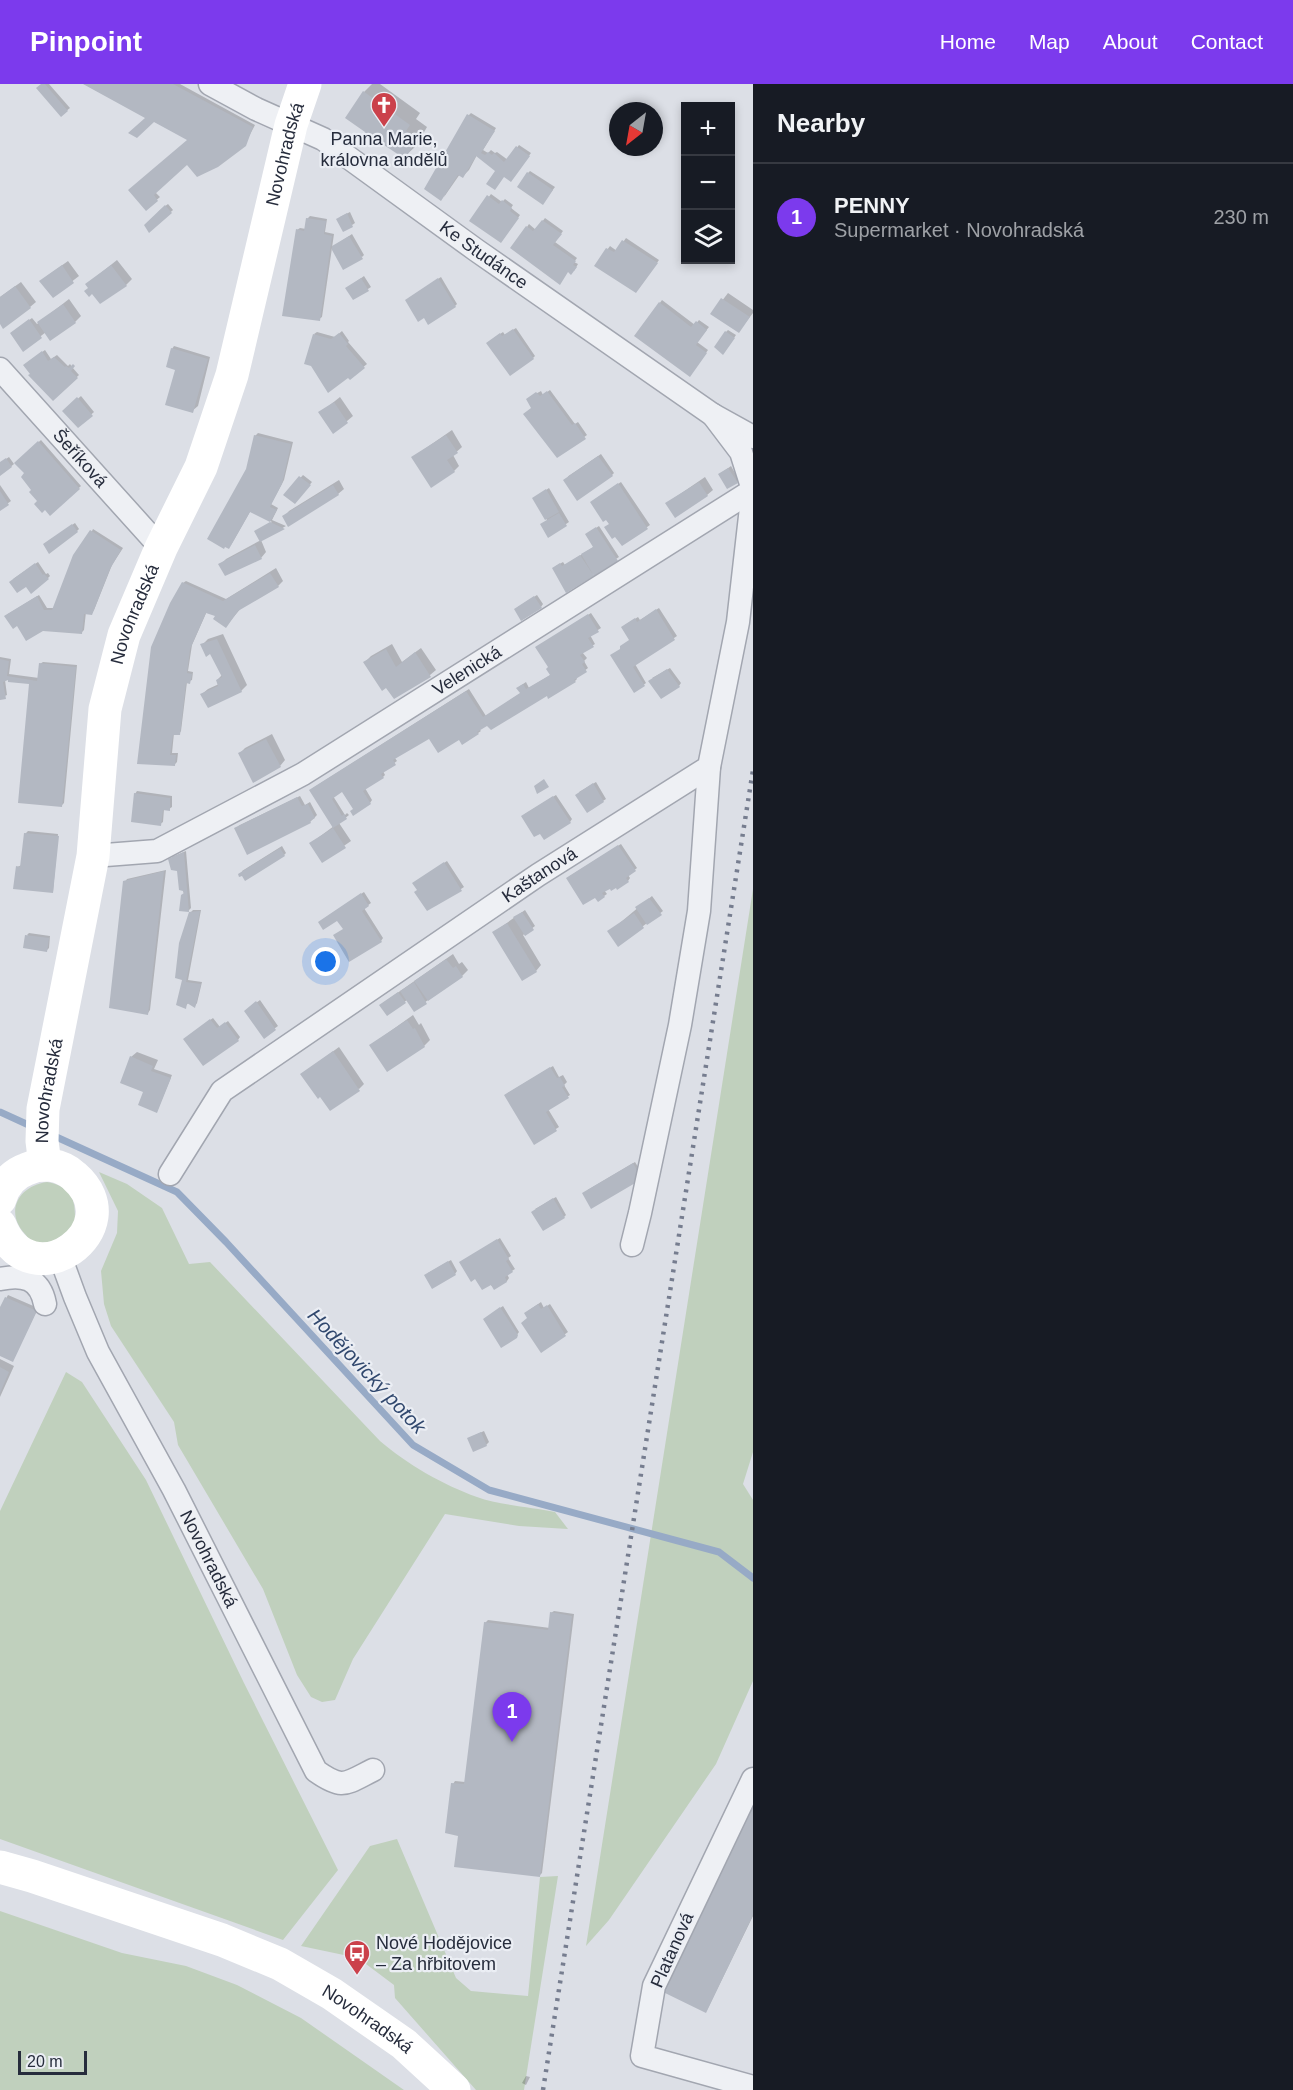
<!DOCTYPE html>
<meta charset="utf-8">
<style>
:root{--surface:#171b24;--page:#20242c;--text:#f1f3f6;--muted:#9ea1a6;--line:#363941;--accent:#7c3aed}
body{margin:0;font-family:Helvetica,sans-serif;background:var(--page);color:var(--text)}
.controls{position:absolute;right:18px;top:18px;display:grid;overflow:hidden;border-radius:0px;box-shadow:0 3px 9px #0003}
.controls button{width:54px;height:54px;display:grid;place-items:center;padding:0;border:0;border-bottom:2px solid var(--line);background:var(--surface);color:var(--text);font:30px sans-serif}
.compass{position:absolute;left:609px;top:18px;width:54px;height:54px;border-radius:50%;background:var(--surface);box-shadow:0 3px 9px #0003;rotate:211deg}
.scale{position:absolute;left:18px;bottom:15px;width:69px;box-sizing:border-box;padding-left:6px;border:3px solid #262c3c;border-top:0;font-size:16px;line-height:21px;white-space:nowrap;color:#262c3c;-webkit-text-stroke:4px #ebeef4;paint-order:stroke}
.you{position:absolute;left:326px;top:878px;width:21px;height:21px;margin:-15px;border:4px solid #fff;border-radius:50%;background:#1a73e8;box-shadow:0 0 0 9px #1a73e833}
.badge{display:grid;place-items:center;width:39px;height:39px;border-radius:50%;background:var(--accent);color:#fff;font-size:20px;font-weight:700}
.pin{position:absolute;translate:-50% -50px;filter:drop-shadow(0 2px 3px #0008)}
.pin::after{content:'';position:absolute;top:32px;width:21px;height:18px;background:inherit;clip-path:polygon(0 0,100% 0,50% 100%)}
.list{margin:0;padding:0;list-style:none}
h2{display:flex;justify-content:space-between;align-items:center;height:78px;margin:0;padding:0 24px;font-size:26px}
h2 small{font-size:20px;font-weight:400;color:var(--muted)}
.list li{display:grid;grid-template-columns:39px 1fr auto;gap:18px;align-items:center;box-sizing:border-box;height:108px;padding:0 24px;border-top:2px solid var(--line)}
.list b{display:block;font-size:22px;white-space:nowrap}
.list p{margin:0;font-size:20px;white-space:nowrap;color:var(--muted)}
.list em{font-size:20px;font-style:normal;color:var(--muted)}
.icon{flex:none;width:33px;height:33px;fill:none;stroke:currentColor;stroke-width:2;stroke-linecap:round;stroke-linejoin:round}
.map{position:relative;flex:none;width:753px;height:2006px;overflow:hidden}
header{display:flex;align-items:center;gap:36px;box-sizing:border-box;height:84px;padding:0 30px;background:var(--accent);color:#fff}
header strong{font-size:28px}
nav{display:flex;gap:33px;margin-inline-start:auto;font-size:21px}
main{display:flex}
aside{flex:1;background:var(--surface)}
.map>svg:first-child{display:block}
.green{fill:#c0d0bd}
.shadow{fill:#0003}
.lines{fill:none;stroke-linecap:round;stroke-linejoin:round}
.stream{stroke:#97aac6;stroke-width:7}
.building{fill:#b3b8c2}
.street-casing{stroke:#a2a6b0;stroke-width:25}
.street{stroke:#eef0f4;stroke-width:22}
.secondary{stroke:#fff;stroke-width:33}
.rail{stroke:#767d8f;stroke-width:4.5;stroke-dasharray:3 6;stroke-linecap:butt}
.labels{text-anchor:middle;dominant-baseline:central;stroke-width:4.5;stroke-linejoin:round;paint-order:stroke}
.poi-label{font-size:18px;fill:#262c3c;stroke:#ebeef4}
.street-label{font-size:18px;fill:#262c3c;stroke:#ebeef4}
.water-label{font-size:20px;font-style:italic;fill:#31486e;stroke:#ebeef4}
</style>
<header>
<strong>Pinpoint</strong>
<nav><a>Home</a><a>Map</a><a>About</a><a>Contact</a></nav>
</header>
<main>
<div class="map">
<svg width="753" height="2006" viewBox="0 0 753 2006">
<rect width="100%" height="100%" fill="#dcdfe6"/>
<path class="green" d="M753 805V1368L743 1400 753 1416V1597L716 1680 609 1836 586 1862Z
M99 1088 127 1100 162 1124 189 1180 210 1178 380 1357C407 1380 443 1401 477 1413 498 1421 531 1423 555 1428L568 1445 519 1442 445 1430 353 1575 335 1616 322 1618 311 1613 297 1591 263 1505 178 1361 174 1338 111 1242 104 1220 101 1187 117 1149 118 1127Z
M47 1098C74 1103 77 1119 74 1143L50 1160C45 1159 36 1159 31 1157 28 1155 27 1152 25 1150 4 1127 19 1102 47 1098Z
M66 1288 82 1298 146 1396 244 1599 338 1786 283 1856 0 1755V1427Z
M397 1755 456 1894 471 1907 528 1912 540 1793 558 1792 524 2006H476L395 1914 394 1901 358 1874 301 1862 370 1762Z
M0 1827 122 1869 186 1882 237 1901 301 1934 404 2006H0Z"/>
<path class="shadow" d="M42 0H49L70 24 61 31Z
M84 0H180L255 41 245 60 187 79 155 108 160 113 146 125 130 106 189 56Z
M372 0H380L420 29 416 35 427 43 416 62 404 73 364 8Z
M471 29 496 44 483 66 488 69 491 66 495 69 497 68 508 76 519 61 531 69 513 94 477 71 469 86 463 92 460 90 444 113 469 31Z
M530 87 555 103 545 116 528 89Z
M491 110 502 118 505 115 513 121 511 124 520 131 503 155 472 136Z
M168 120 173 126 150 147 159 127Z
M350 128 355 139 352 141 340 133Z
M310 132 327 135 325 148 334 150 322 233 319 235 297 146 300 144 306 145 307 135Z
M545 134 563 147 555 158 577 174 574 178 578 180 574 187 527 143 529 140 536 146Z
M352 150 364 171 362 173 337 160Z
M626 154 659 176 639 204 596 181 610 162 617 167Z
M117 176 132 195 126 201 89 204 87 200Z
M68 177 79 192 53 212 47 192Z
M364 192 371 203 354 214 350 202Z
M441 193 457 220 455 222 409 214Z
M21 198 36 218 30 223 0 238V213Z
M728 209 753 226V229L739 247 712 230Z
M69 215 81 232 75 238 46 248 23 266 14 247 32 234 37 240Z
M662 216 695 241 699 236 709 243 697 258 708 266 692 288 636 252Z
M516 244 535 272 533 274 490 257 503 248 505 251Z
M728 246 736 251 725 267 726 248Z
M342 247 349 257 348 258 367 280 350 294 314 250 317 248 335 253Z
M174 262 210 273 198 322 192 327 177 285 172 265Z
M45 266 51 275 57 271 68 282 70 280 72 283 77 279 72 283 79 291 53 315 28 278Z
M550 306 575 340 578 338 587 351 557 372 533 324 530 313 541 307 543 311Z
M81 312 94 328 78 342 64 327Z
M340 313 353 332 334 348 320 329Z
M452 346 462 363 453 371 459 382 454 387 413 373Z
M258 349 293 358 284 396 271 420 278 424 272 436 286 442 261 456 256 447 272 438 251 426 231 461 247 385 255 352Z
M41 356 81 402 51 430 39 417 26 389 16 379Z
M601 370 614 389 612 391 567 393Z
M9 373 14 380 0 391V379Z
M731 382 739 396 737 398 720 390Z
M303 391 312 398 295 418 285 411Z
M705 393 713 406 707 411 667 419Z
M339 396 344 405 338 410 284 433 289 427Z
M621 398 650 441 622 460 594 416Z
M0 401 11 417 0 425Z
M549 404 569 438 548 452 547 436 534 414Z
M75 439 79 445 77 447 47 458Z
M599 442 619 473 566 507 556 482 563 478 565 481 595 462 587 450Z
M93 445 123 464 112 481 94 526 92 529 86 528 84 546 81 549 8 530 39 511 47 524H55Z
M261 456 266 468 261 474 220 481 226 475Z
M38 478 46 490 48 489 50 492 48 494 13 495Z
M276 484 283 497 278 502 242 523 226 542 217 532 207 527 192 561 188 587 193 588 192 596 187 598 181 647 179 650 174 649 172 669H178L177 678 174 681 139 678 183 499 186 497 226 515Z
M537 511 543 520 541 523H518Z
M659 524 677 552 635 580 646 599 635 607 622 564 631 555 625 541 638 533 640 536Z
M591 529 601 544 590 551 595 560 582 568 587 574 584 577 588 584 576 593 577 595 575 597 488 638 479 645 481 647 463 659 459 653H429L395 674 397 677 383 687 385 691 383 693 365 704 372 716 370 719 355 724 343 706 333 712 345 731 347 729 349 731 339 739 351 757 322 777 311 759 334 742 313 704 469 605 486 632 521 609 518 604 520 602 526 598 529 604 552 590 540 561Z
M223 550 247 601 241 607 202 610 208 605 219 600 217 596 222 591 211 568 202 561 208 555Z
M392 560 402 578 421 564 436 586 430 591 394 613 365 578 371 572Z
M0 573 11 575 9 590 39 594 40 580 43 578 77 581 64 719 61 722 31 599 9 594 5 596 7 611 0 614Z
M670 584 681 599 679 602 652 594Z
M272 650 285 676 280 682 239 670 245 664Z
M596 698 606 715 587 727 579 708Z
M137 707 172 712V723L169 725H164L163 738 160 740 135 710Z
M556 711 572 735 570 738 525 730Z
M300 712 305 721 310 718 317 731 310 738 238 742Z
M28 747 58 750 53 808 17 783 22 781 25 750Z
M621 760 637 784 628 791 630 794 628 797 604 806 607 810 604 812 570 792Z
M282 762 286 769 284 771 243 790 242 787Z
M186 767 191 824 188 827 178 786 172 773Z
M447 777 464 803 435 822 417 797Z
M166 786 150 926 148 929 125 798 127 795Z
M364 808 371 819 364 824 383 854 381 857 338 835 322 836Z
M652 812 663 827 618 861 609 848Z
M193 826H201L188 896 202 898 197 919 195 922 189 918 185 923 184 895 190 829Z
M525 826 535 842 523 851 541 881 536 887 494 848Z
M29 849 50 852 49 864 46 867 27 851Z
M453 870 459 880 462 878 468 886 462 892 414 926 407 916 387 930 383 919Z
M260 916 278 942 264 952 248 925Z
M413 931 419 941 421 939 430 956 424 962 371 961Z
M213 934 220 943 228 937 240 953 238 956 187 953Z
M339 963 364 1000 359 1005 302 990Z
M137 968 158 976 154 985 172 991 157 1027 145 1008 131 973Z
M553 982 559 993 563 991 567 998 564 1001 570 1011 548 1025 559 1043 534 1059 508 1009Z
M635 1078 643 1091 586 1107Z
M556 1113 566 1131 564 1133 535 1125Z
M500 1154 511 1172 508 1174 515 1185 507 1190 509 1194 507 1197 494 1204 464 1176Z
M451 1176 457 1187 455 1190 428 1189Z
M8 1211 38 1224 13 1276 0 1271V1226Z
M541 1218 544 1224 550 1220 568 1248 541 1267 529 1234 528 1227Z
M503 1222 519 1248 516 1252 487 1233Z
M0 1275 14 1282 0 1313Z
M484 1347 489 1358 486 1361 469 1354Z
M554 1527 574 1530 542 1789 539 1792 459 1750 453 1700 455 1697 465 1698 485 1539 488 1536 550 1544 551 1529Z
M753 1722V1832L706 1928Z
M526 1992 530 1993 526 2001 522 1999Z"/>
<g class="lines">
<path class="stream" d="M0 1028 33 1043
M52 1051 177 1108 226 1158 413 1361 489 1406 719 1468 753 1494"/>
</g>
<path class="building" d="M41 0H45L68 27 61 33 36 4Z
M83 0H173L253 43 246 62 218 83 197 93 187 81 154 111 158 117 146 127 128 106 187 56 154 38 137 54 128 49 145 34Z
M363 7 410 41 406 47 417 55 405 75 372 53 371 55 364 50 365 48 345 34Z
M467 30 495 47 481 69 485 71 488 68 492 71 494 69 504 78 516 62 530 72 511 98 504 93 495 106 486 100 495 87 476 72 463 94 458 91 441 117 424 105Z
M527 88 553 106 543 121 517 103Z
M487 111 499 120 502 116 512 124 510 127 519 134 501 159 469 137Z
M165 121 172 129 149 149 144 141Z
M347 129 353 143 343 148 336 135Z
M306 134 326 137 324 150 332 152 320 237 282 232 296 145 304 147Z
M542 136 562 150 553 161 576 177 573 181 577 183 571 191 568 188 560 201 510 164 526 142 533 147Z
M349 152 363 175 343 186 332 166V162Z
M622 156 658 179 636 209 594 182 606 164 614 168Z
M62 181 74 199 53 214 39 197Z
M111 181 127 202 100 220 92 210 89 213 84 207 88 204 85 200Z
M361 194 369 207 353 216 345 204Z
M438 194 456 223 428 241 424 234 418 238 405 216Z
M15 202 31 224 3 245 0 240V213Z
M721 214 750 233 739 249 710 230Z
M659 218 691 243 696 237 707 246 696 261 707 269 690 293 634 252Z
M63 220 76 239 50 257 37 238Z
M29 235 42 254 23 268 10 249Z
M513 245 534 275 510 292 486 259 500 249 502 252Z
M725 247 735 254 723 271 714 263Z
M339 249 348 260 346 262 365 284 350 296 348 294 328 309 311 282 304 280 313 250 331 255Z
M171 264 208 275 193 329 165 321 175 286 166 283Z
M42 267 48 277 54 273 65 283 66 282 69 284 73 280 75 282 71 287 78 294 53 317 28 291 30 290 23 281Z
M547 307 572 341 575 339 586 355 557 374 523 330 531 324 526 315 536 308 540 312Z
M77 313 93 332 78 344 62 327Z
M334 318 348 339 333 350 318 328Z
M254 351 291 360 282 400 270 423 277 426 270 438 285 445 260 458 254 447 270 438 250 428 229 465 225 463 224 465 207 455 246 385Z
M446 351 458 369 447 376 455 388 431 404 411 373Z
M38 357 80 405 50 432 45 426 42 429 34 420 37 417 29 408 31 406 21 393 24 389 14 379Z
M598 372 613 392 577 417 563 396Z
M6 374 12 383 0 392V378Z
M728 384 738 399 727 405 718 390Z
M299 392 311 401 295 420 283 411Z
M699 398 708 412 675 434 665 419Z
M618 399 648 445 622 462 615 453 612 455 604 443 609 440 606 436 603 438 590 418Z
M333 401 339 411 288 443 282 432Z
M546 405 559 428 545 436 532 414Z
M0 407 9 421 0 427Z
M559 429 567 442 548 454 540 440Z
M72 440 78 448 49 470 43 460Z
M596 443 618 477 594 492 581 470 593 463 585 450Z
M90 446 121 466 110 485 92 531 84 530 82 550 43 547 26 557 17 542 13 545 4 532 37 512 44 526H52L73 471Z
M255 461 262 475 225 492 218 480Z
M580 471 594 492 566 509 552 484 560 479 562 482Z
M35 479 43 491 44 490 49 495 31 510 26 503 17 509 9 498Z
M270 489 279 503 238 527 226 544 213 535 215 532 206 529 190 565 187 589 192 590 190 600 186 599 180 651H173L170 671H176L175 682 137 680 151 563 170 519 182 498 223 517Z
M534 512 542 524 521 537 514 525Z
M656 525 675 556 633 583 645 602 634 609 610 571 620 565V562L629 556 621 543 635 534 637 538Z
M588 530 599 548 588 554 594 563 580 571 585 578 582 580 587 588 574 596 576 598 548 615 547 612 491 646 487 642 477 648 479 650 462 661 459 656 438 669 429 655 393 676 396 681 381 690 384 694 363 707 371 720 353 732 350 727 353 725 342 708 332 715 342 732 344 730 347 735 333 744 309 706 466 607 483 633 520 609 516 604 523 600 526 605 550 591 546 585 548 583 535 563Z
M217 555 242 608 208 624 200 610 218 602 216 596 222 593 210 570 206 573 200 560Z
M386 565 396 583 415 568 431 593 394 615 386 604 382 607 363 578Z
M0 575 9 577 7 592 37 597 39 579 76 583 62 723 18 719 29 600 8 598V596L3 598 6 615 0 616Z
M667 585 680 603 661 615 648 597Z
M266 655 281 683 253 699 238 669Z
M544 695 549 703 537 710 534 702Z
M593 699 604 718 587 729 575 711Z
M134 709 170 714V727L163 726 161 742 131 738Z
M553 712 571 739 544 756 540 750 534 753 521 732Z
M297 713 302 722 308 720 315 734 310 737 311 739 247 771 234 744Z
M333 744 346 764 322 779 309 759Z
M24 749 59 752 53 809 13 805 16 782 20 783Z
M618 761 636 787 626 794 629 798 617 806 616 804 611 807 610 805 602 809 605 813 598 818 595 814 583 821 566 794Z
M280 764 285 772 245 797 242 792 239 793 238 790Z
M184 768 189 828 179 827 181 811 184 809 183 807 179 806 177 787 171 786 168 775Z
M444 778 462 807 427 827 414 808 417 806 412 799Z
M164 787 148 931 109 924 123 797Z
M361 809 369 822 362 827 382 858 349 878 333 851 343 845 337 837 323 846 318 838Z
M649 814 662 831 647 841 635 823Z
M200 827 186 898 201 900 195 924 187 919 186 925 176 921 182 896 175 894 179 859 189 828Z
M522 828 534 846 525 852 513 833Z
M634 829 644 844 618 863 607 847Z
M507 839 537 888 522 897 492 848Z
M25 851 49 854 47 868 23 864Z
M446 875 453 884 456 882 463 893 428 917 414 897Z
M414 898 427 920 414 928 400 907Z
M398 908 406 919 387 932 379 921Z
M256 917 276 946 264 955 244 927Z
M210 935 217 944 225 938 239 957 203 982 183 955Z
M407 936 413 945 415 944 425 963 387 988 369 961Z
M333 967 360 1007 330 1027 320 1013 318 1015 300 990Z
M130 972 153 982 151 987 171 994 157 1029 138 1021 143 1008 120 999Z
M550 983 557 994 560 993 565 1002 562 1003 569 1014 546 1028 557 1047 534 1061 504 1011Z
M633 1079 642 1095 591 1125 582 1109Z
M553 1114 565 1134 543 1147 531 1128Z
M497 1155 509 1175 506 1177 513 1188 505 1193 507 1198 494 1206 491 1201 482 1206 475 1195 471 1198 459 1178Z
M448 1177 456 1191 432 1205 424 1191Z
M5 1213 37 1227 13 1278 0 1272V1223Z
M538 1220 541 1225 547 1221 566 1252 541 1269 521 1239 527 1234 524 1229Z
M500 1223 518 1251 517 1254 501 1264 483 1235Z
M0 1283 9 1288 0 1309Z
M481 1348 487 1362 473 1368 467 1354Z
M550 1528 572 1532 540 1793 454 1783 458 1752 445 1749 451 1699 464 1700 484 1538 548 1546Z
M753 1718V1831L706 1929 663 1908Z"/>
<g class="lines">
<g class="street-casing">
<g id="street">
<path id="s1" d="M210 0 256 25 323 55 476 166 713 331 753 353"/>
<path id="s2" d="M0 285 161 464"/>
<path id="s3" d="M93 772 157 767 303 690 753 406"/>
<path id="s4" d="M170 1090 222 1007 538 791 709 683 738 538 753 406 741 368 713 331"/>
<path d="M632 1161 640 1129 680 941 699 827 709 683"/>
<path id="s5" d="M60 1172 75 1213 98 1268 174 1406 316 1687C343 1706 345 1700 373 1686"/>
<path d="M0 1195C23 1190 40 1194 45 1220"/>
<path d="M753 1695 654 1902 642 1972 753 2003"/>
</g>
</g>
<use href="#street" class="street"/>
<g class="secondary">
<path id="s6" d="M45 1081 42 1057 43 1025 93 772 105 625 124 551 161 464 201 383 232 291 291 41 305 0"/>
<path d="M0 1115C4 1101 13 1090 27 1085 42 1078 61 1080 74 1092 134 1144 30 1219 0 1141"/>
<path id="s7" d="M0 1783 32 1792 222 1856 280 1880 332 1910 404 1960 454 2006"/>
</g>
<path class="rail" d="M543 2006 753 686"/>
</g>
<defs>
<g id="church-pin" transform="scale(1.35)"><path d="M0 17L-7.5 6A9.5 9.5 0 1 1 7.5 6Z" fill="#cb414b" stroke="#ebeef4"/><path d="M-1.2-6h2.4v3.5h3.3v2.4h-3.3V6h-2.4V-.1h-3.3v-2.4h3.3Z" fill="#fff"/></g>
<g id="bus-pin" transform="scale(1.35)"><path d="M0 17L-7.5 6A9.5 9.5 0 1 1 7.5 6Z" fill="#cb414b" stroke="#ebeef4"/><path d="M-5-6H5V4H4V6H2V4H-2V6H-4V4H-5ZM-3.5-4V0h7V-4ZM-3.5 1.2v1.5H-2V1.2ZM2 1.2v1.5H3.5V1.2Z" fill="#fff"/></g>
</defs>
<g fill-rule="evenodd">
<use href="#church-pin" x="384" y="21"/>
<use href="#bus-pin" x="357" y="1869"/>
</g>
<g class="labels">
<g class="poi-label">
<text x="384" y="55">Panna Marie,<tspan x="384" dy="21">královna andělů</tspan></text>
<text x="376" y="1859" text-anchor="start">Nové Hodějovice<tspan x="376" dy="21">– Za hřbitovem</tspan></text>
</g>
<g class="street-label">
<text stroke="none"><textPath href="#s6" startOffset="1047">Novohradská</textPath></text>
<text stroke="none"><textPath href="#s1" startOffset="324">Ke Studánce</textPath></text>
<text stroke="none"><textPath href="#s2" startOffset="120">Šeříková</textPath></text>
<text stroke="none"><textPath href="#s6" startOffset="561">Novohradská</textPath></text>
<text stroke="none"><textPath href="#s3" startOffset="423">Velenická</textPath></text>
<text stroke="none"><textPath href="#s4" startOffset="482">Kaštanová</textPath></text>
<text stroke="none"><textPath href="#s6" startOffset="75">Novohradská</textPath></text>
<text stroke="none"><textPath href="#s5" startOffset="338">Novohradská</textPath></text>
<text transform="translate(672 1866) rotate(-66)">Platanová</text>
<text stroke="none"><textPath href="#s7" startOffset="400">Novohradská</textPath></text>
</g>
<g class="water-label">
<text transform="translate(367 1287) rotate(47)">Hodějovický potok</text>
</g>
</g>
</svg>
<div class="controls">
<button>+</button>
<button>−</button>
<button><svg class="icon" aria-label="layers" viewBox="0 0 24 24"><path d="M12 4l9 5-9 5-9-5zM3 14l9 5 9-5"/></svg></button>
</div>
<svg class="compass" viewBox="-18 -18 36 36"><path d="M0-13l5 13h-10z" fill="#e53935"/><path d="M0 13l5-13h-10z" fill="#9ea1a6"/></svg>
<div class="scale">20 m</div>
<div class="you"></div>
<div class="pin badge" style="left:512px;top:1658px">1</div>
</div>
<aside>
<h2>Nearby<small></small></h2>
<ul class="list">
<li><span class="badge">1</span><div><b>PENNY</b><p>Supermarket · Novohradská</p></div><em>230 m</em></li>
</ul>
</aside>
</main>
